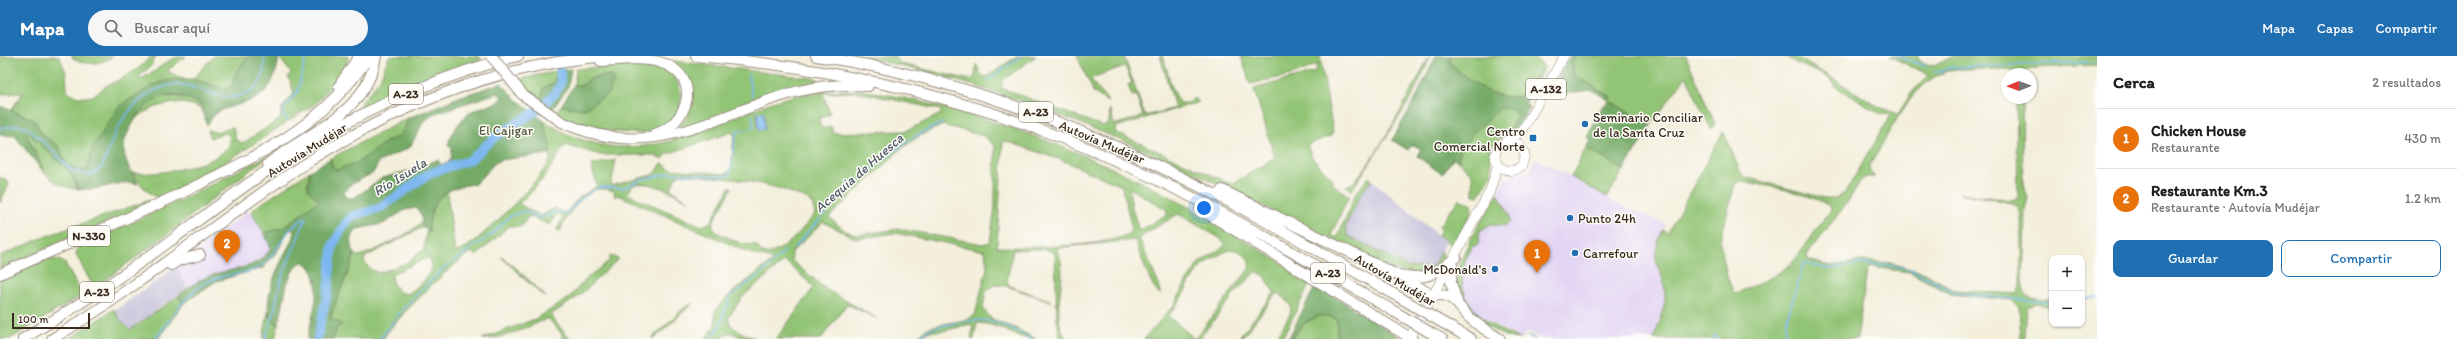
<!DOCTYPE html>
<html lang="es">
<meta charset="utf-8">
<style>
:root{--surface:#fff;--page:#f6f6f6;--text:#202124;--muted:#757577;--line:#e0e0e0;--accent:#1f6fb2}
body{margin:0;font-family:Itim,sans-serif;background:var(--page);color:var(--text)}
.controls{position:absolute;right:12px;bottom:12px;display:grid;overflow:hidden;border-radius:8px;box-shadow:0 1px 3px #0004}
.controls button{width:36px;height:36px;display:grid;place-items:center;padding:0;border:0;border-bottom:1px solid var(--line);background:var(--surface);color:var(--text);font:20px sans-serif}
.compass{position:absolute;left:2001px;top:12px;width:36px;height:36px;border-radius:50%;background:var(--surface);box-shadow:0 1px 3px #0004;rotate:269deg}
.scale{position:absolute;left:12px;bottom:10px;width:78px;box-sizing:border-box;padding-left:4px;border:2px solid #3b2a1e;border-top:0;font-size:11px;line-height:14px;white-space:nowrap;color:#3b2a1e;-webkit-text-stroke:3px #fdfcf7;paint-order:stroke}
.you{position:absolute;left:1204px;top:152px;width:14px;height:14px;margin:-10px;border:3px solid #fff;border-radius:50%;background:#1a73e8;box-shadow:0 0 0 6px #1a73e833}
.badge{display:grid;place-items:center;width:26px;height:26px;border-radius:50%;background:var(--accent);color:#fff;font-size:13px;font-weight:700}
.pin{position:absolute;translate:-50% -33px;filter:drop-shadow(0 1px 2px #0008)}
.pin::after{content:'';position:absolute;top:21px;width:14px;height:12px;background:inherit;clip-path:polygon(0 0,100% 0,50% 100%)}
.list{margin:0;padding:0;list-style:none}
h2{display:flex;justify-content:space-between;align-items:center;height:52px;margin:0;padding:0 16px;font-size:17px}
h2 small{font-size:13px;font-weight:400;color:var(--muted)}
.list li{display:grid;grid-template-columns:26px 1fr auto;gap:12px;align-items:center;box-sizing:border-box;height:60px;padding:0 16px;border-top:1px solid var(--line)}
.list b{display:block;font-size:15px;white-space:nowrap}
.list p{margin:0;font-size:13px;white-space:nowrap;color:var(--muted)}
.list em{font-size:13px;font-style:normal;color:var(--muted)}
.actions{display:flex;gap:8px;padding:12px 16px}
.actions a{flex:1;padding:9px 0;border:1px solid var(--accent);border-radius:8px;text-align:center;font-size:14px;color:var(--accent)}
.actions .main{background:var(--accent);color:#fff}
.icon{flex:none;width:22px;height:22px;fill:none;stroke:currentColor;stroke-width:2;stroke-linecap:round;stroke-linejoin:round}
.map{position:relative;flex:none;width:2097px;height:283px;overflow:hidden}
header{display:flex;align-items:center;gap:24px;box-sizing:border-box;height:56px;padding:0 20px;background:var(--accent);color:#fff}
header strong{font-size:19px}
nav{display:flex;gap:22px;margin-inline-start:auto;font-size:14px}
.search{width:280px;height:36px;background:var(--page);display:flex;align-items:center;gap:10px;box-sizing:border-box;padding:0 14px;border-radius:22px;color:var(--muted);font-size:15px}
main{display:flex}
aside{flex:1;background:var(--surface)}
.map>svg:first-child{display:block}
.built{fill:#e2d4f3}
.industrial{fill:#c5c0da}
.green{fill:#92c475;stroke:#66774a;fill-rule:evenodd}
.forest{fill:#75aa66;stroke:#586a42;fill-rule:evenodd}
.water{fill:#7cb8ef;stroke:#5c7186}
.lines{fill:none;stroke-linecap:round;stroke-linejoin:round}
.stream{stroke:#7cb8ef;stroke-width:1.5}
.river{stroke:#7cb8ef;stroke-width:9}
.major-casing{stroke:#978c7c;stroke-width:10}
.highway-casing{stroke:#978c7c;stroke-width:12}
.major{stroke:#fff;stroke-width:9}
.highway{stroke:#fff;stroke-width:10}
.highway-bridge-casing{stroke:#978c7c;stroke-width:12;stroke-linecap:butt}
.highway-bridge{stroke:#fff;stroke-width:10}
.poi-dot{fill:#1f6fb2;stroke:#fdfcf7;stroke-width:1.5}
.labels{text-anchor:middle;dominant-baseline:central;stroke-width:3;stroke-linejoin:round;paint-order:stroke}
.shield{fill:#fdfcf7;stroke:#75695f;stroke-width:1}
.shield-label{font-size:12px;font-weight:bold;fill:#3b2a1e}
.poi-label{font-size:13px;fill:#3b2a1e;stroke:#fdfcf7;text-anchor:start}
.park-label{font-size:13px;fill:#555838;stroke:#fdfcf7}
.street-label{font-size:13px;fill:#3b2a1e;stroke:#fdfcf7}
.water-label{font-size:14px;font-style:italic;fill:#525c67;stroke:#fdfcf7}
</style>
<header>
<strong>Mapa</strong>
<div class="search"><svg class="icon" aria-label="search" viewBox="0 0 24 24"><circle cx="10" cy="10" r="6"/><path d="M15 15l6 6"/></svg>Buscar aquí</div>
<nav><a>Mapa</a><a>Capas</a><a>Compartir</a></nav>
</header>
<main>
<div class="map">
<svg width="2097" height="283" viewBox="0 0 2097 283">
<rect width="100%" height="100%" fill="#fdfcf7"/>
<filter id="ink" filterUnits="userSpaceOnUse"><feTurbulence type="fractalNoise" baseFrequency=".025" numOctaves="2"/><feDisplacementMap in="SourceGraphic" scale="8" xChannelSelector="R" yChannelSelector="G"/><feConvolveMatrix kernelMatrix="1 2 1 2 8 2 1 2 1" color-interpolation-filters="sRGB"/></filter>
<filter id="wash" filterUnits="userSpaceOnUse"><feTurbulence type="fractalNoise" baseFrequency=".012" numOctaves="4" result="noise"/><feDisplacementMap in="SourceGraphic" scale="16" xChannelSelector="R" yChannelSelector="G"/><feGaussianBlur stdDeviation="0.9" result="paint"/><feColorMatrix in="noise" values="0 0 0 0 0 0 0 0 0 0 0 0 0 0 0 0 0 1.4 0 .05"/><feComposite in="paint" operator="in"/></filter>
<g filter="url(#wash)">
<rect width="100%" height="100%" fill="#f3efdb"/>
<path class="built" d="M1536 102 1607 141 1613 146 1666 168 1657 185 1655 204 1664 231V250L1653 283H1542L1528 275 1521 283 1488 265 1473 253 1467 245 1462 228 1463 209 1473 190 1477 188 1471 185 1505 123 1520 116H1529Z
M245 154 252 158 264 177 271 192 270 195 257 207 214 219 187 232 176 208 241 160Z"/>
<path class="industrial" d="M1372 124 1446 186 1432 211 1408 210 1348 180 1345 171 1361 138Z
M177 210 187 232 129 274 121 266 115 254Z"/>
<path class="green" d="M0 0H59L66 16 67 35C73 42 88 43 96 38 100 36 102 32 106 30 118 25 128 19 139 12 145 8 148 0 156 0L151 10 138 21 139 23C158 18 165 0 186 0L167 15 184 23 160 26 119 50 88 106V113C75 119 61 104 60 92L40 76 36 66 30 62 11 54 23 37 0 38Z
M71 0H113C101 9 83 11 71 0Z
M214 0H250L237 14 230 32 224 33 193 23Z
M278 0H348L346 13 315 48 215 113 161 142C150 141 137 125 132 116 150 122 241 107 229 79L225 77 210 82 208 74 215 76 233 71 236 84 243 87 280 63 282 52 294 37 288 20 291 17Z
M389 0H479L481 4 431 21 359 54 357 52 380 23Z
M853 0H894L901 8 971 24 975 20 976 8 981 19 987 21 1017 0H1036L1003 24 1001 32 1102 70 1109 67 1110 53 1114 69 1143 60 1136 39 1132 40 1128 29 1132 27 1125 10 1091 22C1095 32 1103 37 1108 46L1094 37 1077 0H1124L1145 60 1175 52 1160 0H1163L1172 32 1180 47H1188L1194 42 1199 46 1116 71 1115 76 1229 127H1234L1275 102 1254 33 1315 16 1318 8 1295 18 1250 28 1241 0H1320L1333 76 1331 80 1307 89 1313 103 1333 123 1331 127 1349 140 1331 179 1337 182 1356 137 1369 121 1372 124 1361 138 1345 171 1348 180 1408 211H1432L1441 195 1443 200 1441 209C1435 212 1427 218 1421 218 1394 221 1352 193 1327 181 1175 106 1021 30 853 0Z
M1429 0H1431L1412 41 1352 134 1346 130C1365 128 1419 20 1429 0Z
M1436 0H1533L1545 11 1525 48 1529 51 1511 79 1499 83 1492 90 1490 100 1492 118 1479 140 1473 139 1472 118 1454 102 1442 118 1417 100 1421 93 1412 88 1408 94 1392 84 1415 44Z
M1576 0H1686L1715 68 1711 73 1686 20 1651 69 1610 45V40L1574 20 1572 6Z
M1785 0H1795L1880 51 1898 58 1913 35 1929 19 1889 0H1918V5L1934 10 1953 0H2097V9L2035 12 2028 13 2023 18H2016L2010 13H1955C1913 20 1890 77 1870 109L1869 115 1875 121H1867L1861 124 1847 147 1807 198 1808 204 1830 210 1862 205 1890 207 1925 217 1954 234 2016 238 2021 228V159L2019 152 2012 147 1959 137 2011 144 2018 142 2016 42H2022L2023 129 2028 142 2025 153 2023 235C2029 245 2042 243 2052 244V251L2037 248 2027 251 2025 283H2021L2019 251 2012 244 1951 238 1910 216 1871 211 1867 215 1857 283H1653C1659 269 1665 254 1665 239 1664 208 1646 210 1663 174L1668 176 1723 76C1729 86 1739 116 1744 121L1825 142H1836L1845 137 1891 59 1881 58 1838 32 1826 20 1796 7ZM1741 125C1771 131 1803 135 1830 150L1831 154C1818 169 1809 186 1797 201 1781 220 1756 229 1734 238L1727 220 1720 186 1735 128Z
M674 5 819 23 818 26 782 34 676 74C702 47 692 34 674 8Z
M626 8C637 8 648 7 659 11 683 19 688 47 671 65 648 90 580 70 555 57L561 50 585 53 609 37 605 22 602 20 590 23 583 29H574L576 13Z
M558 15 554 27 537 44 516 24Z
M860 34C956 48 1068 88 1155 133 1208 160 1259 194 1311 225L1282 283H1276L1290 258 1291 250 1285 242 1277 237 1241 283H1238L1274 237 1265 220 1256 215 1237 235 1199 283H1195L1249 213C1250 205 1248 202 1242 197 1234 191 1228 194 1219 199 1187 216 1190 236 1168 260L1195 283H1144L1174 249 1185 228 1199 207 1226 189 1218 181 1178 158 1139 182 1159 229 1160 238C1151 233 1139 195 1135 184L1056 192C1072 218 1047 258 1067 283L1060 282 1057 264 1055 200 1054 197 1046 193 1013 194 1007 225 1010 230 1051 245 1006 230 994 229 986 235 983 252 990 262 1017 273 1036 283C1015 283 999 267 977 267L974 283H971L973 272 971 268 943 275H929L921 283H916C928 263 957 271 975 259L987 212 985 195 895 177 857 183 823 166 792 196V205L827 234 876 262 847 248 821 283H776L814 231 785 205 743 240 728 262C730 274 746 278 756 283H745L730 276 721 283H706L715 269V255L727 241 772 205 769 202 752 198 618 139 615 141 614 135C610 134 603 132 598 133 581 137 566 161 560 175L557 174 563 161 556 158 550 169 529 160 521 171 509 170 476 200 472 196C454 205 393 265 383 283H333L337 272 331 263 332 256 354 201 353 195 357 200C367 200 418 174 422 165L423 171 365 201 364 206 371 214 380 217 408 206 424 193 426 176H429C429 159 432 146 447 136L455 196C469 198 543 121 549 106 554 91 543 80 544 65 628 119 690 77 770 47 800 36 829 35 860 34ZM858 36 941 54V58L906 75 833 77 831 70 822 73 818 63 830 58 823 37ZM943 69 984 80 995 90V151L990 186 983 188 898 173 856 179 845 175 829 161 901 93 919 80ZM732 76 734 79 731 114 725 118 670 113 662 107 655 118 611 130 616 104 591 109 597 130 580 141 565 157 554 152 541 160 519 148 544 122 565 89 600 99H652L663 103 667 98ZM1003 84 1061 104 1122 130 1131 170 1130 176C1116 191 1021 192 997 191ZM680 118C729 123 767 123 812 146L815 158C803 172 782 201 762 197L756 189 742 188 716 176 712 168 732 132 730 130 711 166 702 170 627 138 633 129C649 123 675 138 690 146L671 133 676 121ZM1129 132 1166 153 1167 158 1139 175 1132 152ZM429 201 432 213 423 226 408 238 399 236 392 226V218Z
M160 40 184 41 200 48 203 54C182 41 155 48 136 62L150 45Z
M406 63 407 67 400 80C382 85 372 98 356 107 350 110 344 110 338 114L332 110 331 102Z
M28 77 70 116 77 132 84 134C38 129 47 111 26 79Z
M1586 92 1624 114 1607 141 1571 121Z
M271 98 161 183 94 232 76 199 77 192 183 143Z
M310 115 307 130 315 141 319 144 283 172 264 177 252 158V154Z
M0 121 7 125 9 128 0 147Z
M1498 137 1509 158 1510 165 1505 170 1491 168 1480 175 1478 189 1473 190C1444 236 1478 267 1521 283 1506 283 1490 274 1478 263 1469 255 1460 246 1457 234 1451 206 1485 161 1498 137Z
M1459 143 1471 148 1472 156 1453 190 1438 179 1442 174 1439 170Z
M150 144 147 149 0 212V200L44 181Z
M610 199 618 203 579 240 552 258 553 263 570 283H562V278L548 262C529 271 504 283 482 283L535 263 568 243 586 223 609 205Z
M501 201 513 209 546 241 541 238Z
M56 203 65 207 82 239 10 283H0V224L45 204Z
M178 240 183 248 158 283H69L114 253 121 265 130 274Z
M693 247 656 281 651 283 684 252Z
M268 256 270 263 276 267 279 265 275 283H263Z
M1321 259 1337 263V283H1291L1305 267Z"/>
<path class="forest" d="M250 0H278C279 5 277 13 275 18 262 59 222 39 207 69L200 48C171 31 148 40 132 69 129 75 123 84 124 92 124 105 132 117 138 128 117 122 99 138 78 132L70 116 28 77 26 79 45 118 15 80 0 79V50L30 62 36 66 40 76 60 92C61 104 75 120 88 113L92 93 119 50 150 31 169 24 193 23 224 33 230 32 237 14Z
M1436 0H1451L1450 6C1466 24 1501 50 1525 38L1540 13 1542 15 1525 48 1529 51 1515 76 1508 79 1517 58 1510 52H1501C1489 62 1455 90 1459 106L1453 102 1442 118 1417 100 1421 93 1412 88 1408 94 1392 84 1415 44Z
M1570 0H1576L1572 6 1575 20 1610 40V45L1651 69 1624 114 1586 92 1591 83 1587 81 1602 51 1610 45 1592 34 1559 38 1552 34Z
M571 13 568 31 552 54 537 44 541 42 543 32 554 27 558 15Z
M603 20 613 21 614 24 609 37 585 53 561 50 574 29H583L590 23Z
M501 27 516 43 544 65C544 75 554 89 549 98L500 104 494 108 475 128C444 131 429 144 429 176L422 169 421 158 416 152 405 154 383 168 357 173 351 182 354 201 332 256 331 263 342 268 337 272 333 283H307C311 261 326 227 307 208L302 206C284 216 285 248 279 265L276 267 270 263C262 237 282 204 293 182L294 173 288 175 278 194 263 212 216 225 183 248 178 240C188 231 202 222 215 218 235 212 259 213 271 192L264 177 283 172 319 144 308 134 310 115 331 102 332 110 338 114C344 110 350 110 356 107 372 99 382 86 400 80L407 67 406 63 459 41ZM497 37 502 40 499 46C491 49 480 51 472 55 462 61 449 79 448 90L452 92 451 104 441 109 438 104 430 106 426 110 382 122 354 142H346L344 137 350 129 373 117 379 106 410 91 423 67 433 58Z
M1316 229 1399 281V283H1337V263C1320 253 1299 268 1291 283H1288Z"/>
<path class="water" d="M764 56 765 73 758 74 757 57Z"/>
<g class="lines">
<path class="stream" d="M1897 0 1927 11
M1934 15 1938 16 1952 11 2097 6
M748 18 752 40
M987 25 1021 0
M288 65 283 60V53L298 35 306 0
M0 72 19 69 26 71 44 86 71 114 91 119C106 112 105 100 111 87 121 61 137 41 163 31 195 19 217 55 251 35 263 27 265 14 264 0
M794 192C828 152 894 84 943 67
M2082 243 2097 241
M1528 279 1535 283
M155 283C172 262 188 232 214 223 229 217 248 219 261 210 280 197 283 171 306 162
M265 283 274 257 280 226 306 162
M380 283 405 250 446 210 492 178 510 160 524 155 541 162 557 155 566 158 580 144 599 131 623 132 643 123 671 117 719 120 730 119 736 76 754 72 752 59
M711 283 720 269 730 241 764 215 785 195
M918 283C925 273 934 272 945 269 987 260 993 262 1031 283
M1713 283 1715 279 1717 283
M1786 283V266L1804 207 1828 213 1860 208 1892 210 1910 213 1956 237 2052 247"/>
<path class="river" d="M317 283 328 235 333 189 345 168 352 160 380 152 430 117 470 104 496 80 538 54 555 37 561 27 559 0"/>
</g>
</g>
<g filter="url(#ink)">
<g class="lines">
<g class="major-casing">
<path id="major" d="M1508 85 1519 88 1525 98 1522 109C1511 122 1489 110 1497 93 1502 84 1515 83 1522 75L1564 0
M1409 283 1490 135 1498 108"/>
</g>
<g class="highway-casing">
<path id="highway" d="M696 0C816 10 936 34 1049 77 1171 123 1283 190 1395 256
M816 0C1034 32 1212 133 1399 241
M601 5C621 4 645 0 665 8 702 23 688 68 655 78
M339 30 359 0
M562 66C683 122 751 17 868 30
M268 108C309 75 367 58 376 0
M1222 134 1395 218C1424 225 1434 220 1456 201
M1200 153 1412 283
M1452 208 1451 227 1457 246
M171 209 177 205 200 199
M0 218C67 188 134 161 200 128 267 95 327 66 369 0
M1406 223 1433 240C1453 234 1459 253 1471 263 1480 271 1491 277 1500 283
M1438 264 1471 283
M1431 277 1442 283
M23 283C73 253 121 221 169 186 218 150 267 112 320 81 382 46 449 17 518 0
M52 283C139 231 217 165 303 109 393 51 501 7 609 0"/>
</g>
<use href="#major" class="major"/>
<use href="#highway" class="highway"/>
<g class="highway-bridge-casing">
<path id="highway-bridge" d="M492 1 523 39 562 66
M1399 241 1438 264
M1395 256 1431 277"/>
</g>
<use href="#highway-bridge" class="highway-bridge"/>
</g>
</g>
<g class="poi-dot">
<circle cx="1585" cy="68" r="4"/>
<rect x="1529" y="78" width="8" height="8" rx="2"/>
<circle cx="1570" cy="162" r="4"/>
<circle cx="1575" cy="197" r="4"/>
<circle cx="1495" cy="213" r="4"/>
</g>
<g class="labels">
<g class="shield">
<rect x="1526" y="23" width="40" height="20" rx="3"/>
<rect x="389" y="28" width="34" height="20" rx="3"/>
<rect x="1019" y="46" width="34" height="20" rx="3"/>
<rect x="68" y="170" width="42" height="20" rx="3"/>
<rect x="1311" y="207" width="34" height="20" rx="3"/>
<rect x="80" y="226" width="34" height="20" rx="3"/>
</g>
<g class="shield-label">
<text x="1546" y="33">A-132</text>
<text x="406" y="38">A-23</text>
<text x="1036" y="56">A-23</text>
<text x="89" y="180">N-330</text>
<text x="1328" y="217">A-23</text>
<text x="97" y="236">A-23</text>
</g>
<g class="poi-label">
<text x="1593" y="61">Seminario Conciliar<tspan x="1593" dy="15">de la Santa Cruz</tspan></text>
<text x="1525" y="75" text-anchor="end">Centro<tspan x="1525" dy="15">Comercial Norte</tspan></text>
<text x="1578" y="162">Punto 24h</text>
<text x="1583" y="197">Carrefour</text>
<text x="1487" y="213" text-anchor="end">McDonald's</text>
</g>
<g class="park-label">
<text x="506" y="74">El Cajigar</text>
</g>
<g class="street-label">
<text transform="translate(1102 86) rotate(23)">Autovía Mudéjar</text>
<text transform="translate(307 94) rotate(-32)">Autovía Mudéjar</text>
<text transform="translate(1395 224) rotate(30)">Autovía Mudéjar</text>
</g>
<g class="water-label">
<text transform="translate(859 117) rotate(-41)">Acequia de Huesca</text>
<text transform="translate(400 121) rotate(-32)">Río Isuela</text>
</g>
</g>
</svg>
<div class="controls">
<button>+</button>
<button>−</button>
</div>
<svg class="compass" viewBox="-18 -18 36 36"><path d="M0-13l5 13h-10z" fill="#e53935"/><path d="M0 13l5-13h-10z" fill="#757577"/></svg>
<div class="scale">100 m</div>
<div class="you"></div>
<div class="pin badge" style="left:1537px;top:217px;background:#e8710a">1</div>
<div class="pin badge" style="left:227px;top:207px;background:#e8710a">2</div>
</div>
<aside>
<h2>Cerca<small>2 resultados</small></h2>
<ul class="list">
<li><span class="badge" style="background:#e8710a">1</span><div><b>Chicken House</b><p>Restaurante</p></div><em>430 m</em></li>
<li><span class="badge" style="background:#e8710a">2</span><div><b>Restaurante Km.3</b><p>Restaurante · Autovía Mudéjar</p></div><em>1.2 km</em></li>
</ul>
<div class="actions"><a class="main">Guardar</a><a>Compartir</a></div>
</aside>
</main>
